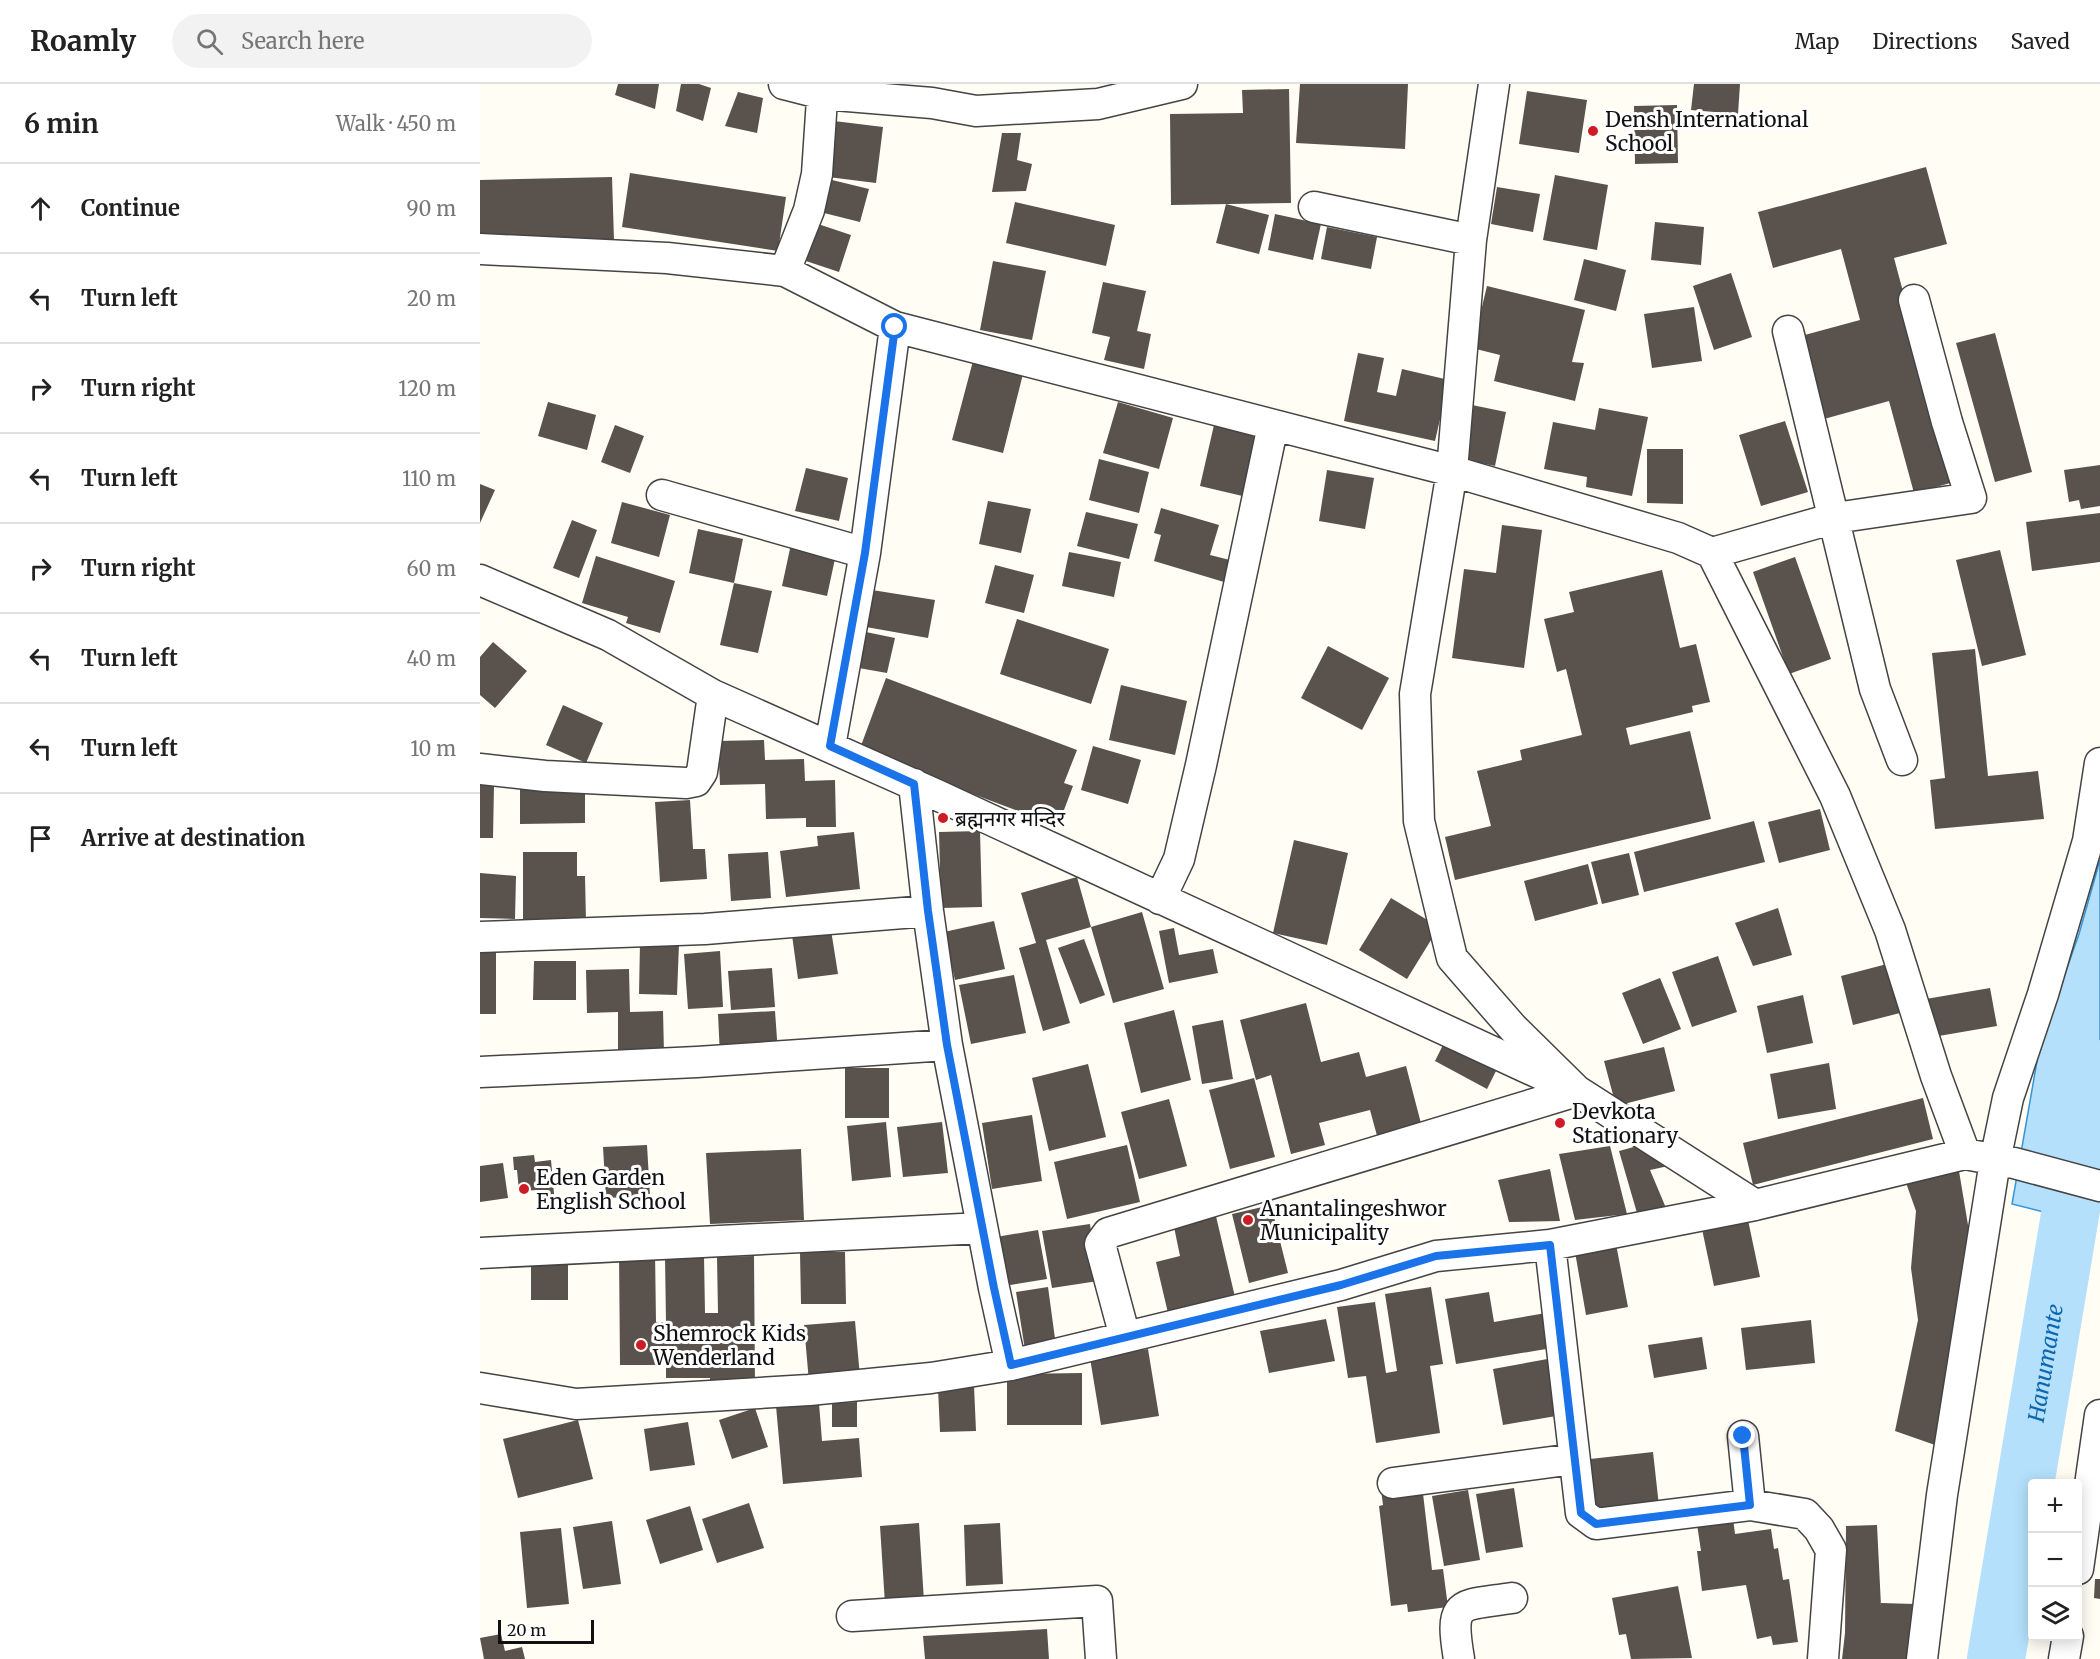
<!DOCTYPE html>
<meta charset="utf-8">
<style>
:root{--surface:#fff;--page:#f2f2f2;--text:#222;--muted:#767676;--line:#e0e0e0}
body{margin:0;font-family:Merriweather,"Noto Sans Devanagari",serif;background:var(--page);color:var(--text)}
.controls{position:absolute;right:18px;bottom:18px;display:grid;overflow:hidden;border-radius:6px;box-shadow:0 3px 15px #0003}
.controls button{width:54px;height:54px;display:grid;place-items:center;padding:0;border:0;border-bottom:2px solid var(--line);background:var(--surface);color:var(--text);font:30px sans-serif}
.scale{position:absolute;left:18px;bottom:15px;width:96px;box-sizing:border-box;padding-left:6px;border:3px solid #111;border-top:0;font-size:16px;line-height:21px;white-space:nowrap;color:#111;-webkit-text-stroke:4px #fff;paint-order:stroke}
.stop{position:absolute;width:18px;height:18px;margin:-14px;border:4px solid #1a73e8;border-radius:50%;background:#fff}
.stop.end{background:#1a73e8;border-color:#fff;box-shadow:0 2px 6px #0008}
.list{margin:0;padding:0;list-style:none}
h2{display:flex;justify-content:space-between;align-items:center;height:78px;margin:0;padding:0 24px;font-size:26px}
h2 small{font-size:20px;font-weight:400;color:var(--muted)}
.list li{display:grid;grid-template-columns:39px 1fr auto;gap:18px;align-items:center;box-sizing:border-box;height:90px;padding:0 24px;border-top:2px solid var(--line)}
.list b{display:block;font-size:22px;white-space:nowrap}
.list em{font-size:20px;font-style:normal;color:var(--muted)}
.icon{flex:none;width:33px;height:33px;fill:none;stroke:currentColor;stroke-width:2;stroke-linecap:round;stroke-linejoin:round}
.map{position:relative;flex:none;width:1620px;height:1575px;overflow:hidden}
header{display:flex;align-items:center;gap:36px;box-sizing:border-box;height:84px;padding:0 30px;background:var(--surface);border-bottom:2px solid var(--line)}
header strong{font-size:28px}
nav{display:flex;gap:33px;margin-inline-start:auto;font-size:21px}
.search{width:420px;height:54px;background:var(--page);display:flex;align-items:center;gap:15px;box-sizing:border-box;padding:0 21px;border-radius:33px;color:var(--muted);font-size:22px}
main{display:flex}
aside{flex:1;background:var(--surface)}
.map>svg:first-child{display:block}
.water{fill:#b4e0fb;stroke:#3595d8;stroke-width:1.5}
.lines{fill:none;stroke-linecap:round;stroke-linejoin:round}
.river{stroke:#b4e0fb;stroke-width:58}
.building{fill:#5a524c}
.street-casing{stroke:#444;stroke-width:33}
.street{stroke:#fff;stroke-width:30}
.route{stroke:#1a73e8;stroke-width:8}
.poi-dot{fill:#cd1c23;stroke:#fff;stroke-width:2}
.labels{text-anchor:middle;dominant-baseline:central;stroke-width:6;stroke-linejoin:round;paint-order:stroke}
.poi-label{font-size:21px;fill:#111;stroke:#fff;text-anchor:start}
.water-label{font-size:22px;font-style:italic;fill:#0e67ae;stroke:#fff}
</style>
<header>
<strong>Roamly</strong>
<div class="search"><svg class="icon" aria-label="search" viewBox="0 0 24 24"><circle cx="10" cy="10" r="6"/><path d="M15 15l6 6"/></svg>Search here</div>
<nav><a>Map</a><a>Directions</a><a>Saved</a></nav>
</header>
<main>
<aside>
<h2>6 min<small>Walk · 450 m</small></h2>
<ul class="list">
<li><svg class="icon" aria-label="ahead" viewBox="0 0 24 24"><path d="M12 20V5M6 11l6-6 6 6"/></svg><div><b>Continue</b></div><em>90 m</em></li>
<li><svg class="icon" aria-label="left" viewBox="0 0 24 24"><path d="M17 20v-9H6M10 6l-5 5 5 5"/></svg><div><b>Turn left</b></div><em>20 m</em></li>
<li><svg class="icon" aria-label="right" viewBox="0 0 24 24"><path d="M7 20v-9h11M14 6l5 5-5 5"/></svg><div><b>Turn right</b></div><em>120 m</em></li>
<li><svg class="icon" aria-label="left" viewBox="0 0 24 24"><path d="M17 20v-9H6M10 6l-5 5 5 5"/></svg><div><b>Turn left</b></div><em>110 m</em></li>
<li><svg class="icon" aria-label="right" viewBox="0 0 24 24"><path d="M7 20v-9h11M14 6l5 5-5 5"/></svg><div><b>Turn right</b></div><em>60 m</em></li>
<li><svg class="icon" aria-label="left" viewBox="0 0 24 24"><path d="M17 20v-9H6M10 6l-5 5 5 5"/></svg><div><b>Turn left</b></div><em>40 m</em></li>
<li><svg class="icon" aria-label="left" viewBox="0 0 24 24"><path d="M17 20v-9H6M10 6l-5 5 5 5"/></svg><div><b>Turn left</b></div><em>10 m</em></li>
<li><svg class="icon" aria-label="arrive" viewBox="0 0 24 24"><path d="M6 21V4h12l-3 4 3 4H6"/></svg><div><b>Arrive at destination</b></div></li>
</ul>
</aside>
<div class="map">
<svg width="1620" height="1575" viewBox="0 0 1620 1575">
<rect width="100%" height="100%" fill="#fffdf4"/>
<path class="water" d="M1620 776V1085L1611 1140 1532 1120 1560 960 1599 850Z"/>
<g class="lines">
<path class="river" id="s1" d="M1516 1575 1592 1119 1620 985"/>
</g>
<path class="building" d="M138 0H179L175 25 135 11Z
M201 0H219L231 4 223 37 196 27Z
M820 0H928L925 65 816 59Z
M1214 0H1260L1258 30 1211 26Z
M809 5 811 119 691 121 690 30 763 29 762 6Z
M1047 7 1107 16 1099 69 1039 60Z
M258 8 283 14 277 49 245 42Z
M1197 21 1198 79 1155 80 1154 22Z
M354 37 403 43 396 99 348 93Z
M522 49H541L537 76 552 80 546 107 512 108Z
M1446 83 1467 160 1414 174 1474 398 1434 409 1409 317 1344 335 1321 252 1380 236 1361 165 1293 184 1278 128Z
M150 89 306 113 298 167 142 143Z
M1075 91 1128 101 1117 166 1063 156Z
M132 93 134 156 42 158 0 153V96Z
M348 95 389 105 380 138 340 128Z
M1017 103 1060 110 1053 148 1011 140Z
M535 118 635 141 626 182 526 159Z
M746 120 789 131 779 170 736 159Z
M795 130 841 140 833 176 788 166Z
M1175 138 1224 143 1221 181 1171 176Z
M338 140 371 151 359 188 326 177Z
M847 143 897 153 891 185 841 175Z
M1104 175 1146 186 1136 227 1094 216Z
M513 177 566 187 552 256 500 246Z
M1251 189 1272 253 1234 266 1213 202Z
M623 198 666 207 657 247 671 250 664 285 624 276 630 253 612 249Z
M1007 202 1105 226 1092 278 1104 279 1095 317 1014 297 1020 271 992 264Z
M1214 223 1222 277 1172 284 1164 230Z
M1515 249 1552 388 1515 398 1476 259Z
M878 269 904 274 897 308 916 312 922 285 969 296 955 357 864 337Z
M493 277 543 290 523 369 472 356Z
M68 318 116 331 107 366 58 352Z
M638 318 693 334 679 385 623 369Z
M992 321 1026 328 1015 382 980 375Z
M1119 324 1168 333 1152 412 1106 403 1107 393 1064 385 1073 338 1115 346Z
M1305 337 1328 408 1281 422 1259 351Z
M135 341 164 352 150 389 121 378Z
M734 341 778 351 771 414 720 402Z
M1167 365H1203V420L1167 419Z
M619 375 669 388 659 429 609 416Z
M1620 381V422L1601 425 1599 416 1589 418 1584 386Z
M326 384 368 394 359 437 315 427Z
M847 386 894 394 885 445 839 437Z
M0 400 15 406 0 439Z
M508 417 551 425 541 469 499 460Z
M142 418 190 431 179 473 131 459Z
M681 424 739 441 730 471 750 476 744 498 674 477 681 451 674 449Z
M606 428 658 440 649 475 597 462Z
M1620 429V478L1552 487 1546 438Z
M92 436 117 446 99 494 73 484Z
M1022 441 1062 446 1044 584 972 574 984 485 1016 489Z
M218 445 263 455 254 499 209 489Z
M311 460 356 470 347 512 302 502Z
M1520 466 1546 571 1502 582 1476 476Z
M589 468 641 478 634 513 582 502Z
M116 472 195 497 180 549 146 539 148 533 102 519Z
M1315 473 1351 575 1309 590 1273 488Z
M515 481 554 491 544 529 505 519Z
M1182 486 1200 564 1216 560 1230 618 1212 622 1213 628 1146 644 1150 661 1210 647 1231 735 975 796 965 753 1011 742 997 687 1042 676 1040 666 1102 651 1086 585 1077 588 1064 535 1094 528 1089 508Z
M254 499 292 507 278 569 240 561Z
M392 506 455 516 448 554 386 543Z
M537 535 629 565 611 620 520 590Z
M381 547 415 554 407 589 373 583Z
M13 558 47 587 15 624 0 611V573Z
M848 562 909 594 882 646 821 614Z
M1495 565 1508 692 1558 687 1564 735 1455 745 1450 696 1465 694 1452 569Z
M406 594 597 666 584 699 593 702 578 742 379 667Z
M641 601 707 617 695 671 629 656Z
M83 621 123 639 106 679 66 661Z
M284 656 285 676 324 675 325 697 355 696 356 743H326V734L286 735 285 700 240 701 238 657Z
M613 662 661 676 648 720 601 706Z
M0 701H14L13 754H0Z
M40 701H105V739L40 740Z
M210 716 213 765H225L227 795 180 798 175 718Z
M1340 725 1350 766 1299 779 1288 738Z
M1274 737 1285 778 1164 808 1154 768Z
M500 747 502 823 461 824 459 748Z
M374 748 380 805 306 813 300 767 338 762 337 752Z
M814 756 868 769 847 861 793 849Z
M43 768H97V792H105L106 839H43Z
M288 768 291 814 251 817 248 770Z
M1149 769 1159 811 1122 820 1111 778Z
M1108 780 1118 820 1055 837 1044 797Z
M0 789 36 792 35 835 0 834Z
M597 793 611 843 566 856 590 939 563 947 539 864 556 859 541 809Z
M911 814 959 843 927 895 879 866Z
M1298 824 1312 871 1273 882 1255 839Z
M662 828 684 905 633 919 611 843Z
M514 837 525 885 475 896 464 848Z
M694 844 699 871 733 865 738 889 689 899 679 847Z
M351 846 358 890 318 895 312 851Z
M604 855 625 911 600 920 578 864Z
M160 859 199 860 197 911 159 910Z
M0 863H16V930H0Z
M240 867 243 923 208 925 204 870Z
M1238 872 1257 928 1212 943 1192 888Z
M54 877H96V916H53Z
M1407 880 1420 929 1373 941 1361 892Z
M292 884 295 923 251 926 248 887Z
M149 885 150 928 183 927 184 969H138V928L107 929 106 886Z
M534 891 546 949 491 960 479 901Z
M1180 894 1201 945 1163 960 1142 909Z
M1510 904 1517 942 1447 954 1440 916Z
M1323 911 1333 959 1287 969 1277 922Z
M826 919 841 978 879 968 886 993 926 982 943 1047 899 1059 890 1026 839 1039 845 1061 811 1070 791 991 776 996 760 936Z
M694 926 711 996 661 1009 644 939Z
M295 927 298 969 240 972 238 930Z
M743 936 753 995 722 1000 712 942Z
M964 959 1016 987 1007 1005 955 977Z
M1184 963 1195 1007 1136 1022 1124 977Z
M1349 979 1356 1025 1298 1035 1290 990Z
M608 980 626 1053 569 1067 552 994Z
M365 984H409V1034H365Z
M774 994 795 1073 750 1085 729 1006Z
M1443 1014 1453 1055 1273 1101 1263 1059Z
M689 1015 707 1082 659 1095 641 1028Z
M552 1031 562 1097 512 1105 502 1039Z
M406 1038 411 1093 372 1097 367 1042Z
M462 1038 468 1089 423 1093 417 1043Z
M167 1061 170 1112 126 1114 123 1063Z
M647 1061 660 1118 587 1135 574 1078Z
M1161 1061 1193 1081 1170 1086 1186 1124 1157 1129 1139 1067Z
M1130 1062 1147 1130 1095 1136 1079 1070Z
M321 1065 324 1136 230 1140 226 1069Z
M54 1071 55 1078 71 1076 75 1121 60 1122 58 1106 39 1107 37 1086H34L33 1073Z
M23 1079 28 1114 0 1118V1082Z
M1478 1081 1490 1153 1455 1361 1415 1347 1438 1236 1431 1184 1436 1127 1425 1096Z
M1070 1085 1080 1137 1029 1138 1018 1096Z
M791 1121 808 1189 769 1199 752 1130Z
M735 1128 755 1213 688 1229 676 1178 700 1172 693 1138Z
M1268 1136 1280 1193 1234 1202 1222 1145Z
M610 1140 618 1197 572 1204 562 1147Z
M558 1146 567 1195 524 1202 516 1153Z
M1136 1160 1148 1223 1106 1231 1095 1168Z
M139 1168H175L176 1238H186L185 1172H224L225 1229H238L237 1173 274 1172 275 1303H230V1294H186V1281H140Z
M320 1168H365L366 1220H321Z
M51 1180 88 1181V1216H51Z
M568 1203 576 1262 545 1266 536 1208Z
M951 1203 963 1280 950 1282 960 1349 896 1359 886 1292 868 1294 857 1223 895 1218 906 1289 917 1287 905 1210Z
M1009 1208 1014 1238 1066 1229 1072 1264 976 1280 965 1215Z
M846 1235 855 1277 789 1289 780 1247Z
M1331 1236 1335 1279 1266 1286 1261 1244Z
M375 1237 380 1293 329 1298 324 1241Z
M1222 1253 1227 1285 1174 1294 1168 1261Z
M668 1265 679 1332 621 1341 610 1274Z
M1073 1274 1082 1331 1023 1341 1013 1285Z
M602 1289V1341H527V1290Z
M494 1302 496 1347 460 1348 458 1304Z
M377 1318V1343H352V1319Z
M339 1319 342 1357 379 1354 382 1393 303 1400 296 1322Z
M275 1324 288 1363 252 1375 239 1336Z
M98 1336 113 1395 38 1414 23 1355Z
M208 1338 215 1381 170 1387 164 1345Z
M1173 1368 1179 1422 1116 1429 1110 1375Z
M942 1401 952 1486 963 1485 968 1523 928 1528 927 1520 911 1522 899 1422 903 1421 901 1406Z
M1034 1404 1043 1463 1006 1469 996 1410Z
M988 1406 1000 1476 964 1482 952 1412Z
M269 1419 284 1464 237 1479 222 1435Z
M210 1422 223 1466 180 1480 166 1436Z
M1253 1434 1255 1450 1291 1445 1294 1465 1298 1464 1303 1496 1309 1495 1318 1558 1293 1561 1291 1552 1277 1555 1266 1501 1222 1507 1217 1467H1221L1217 1440Z
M132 1437 141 1500 103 1505 93 1443Z
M439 1439 444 1517 405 1520 400 1442Z
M520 1439 523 1500 486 1502 484 1441Z
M1397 1441 1401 1522V1519L1435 1520 1426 1575H1362L1365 1549 1366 1442Z
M81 1444 89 1520 47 1524 40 1448Z
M1615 1495H1620V1515L1614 1514Z
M1198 1502 1212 1574 1151 1575 1146 1550 1139 1551 1132 1514Z
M567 1545 569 1575H445L443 1552Z
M21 1550 25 1567 42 1563 45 1575H4L0 1554Z"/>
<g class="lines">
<g class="street-casing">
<path id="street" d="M304 0 343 10 452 19 496 27 618 20 702 0
M834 123 991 156 972 387 935 610 939 737 972 874 1033 944 1097 1007 1275 1121
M991 156 1014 0
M0 165 187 174 305 187 415 243 972 387 1198 454 1232 469 1355 712 1410 846 1456 992 1485 1070
M305 187 329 126 337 90 343 0
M1308 247 1395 605 1422 676
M182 411 385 469
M1232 469 1355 434 1491 414 1467 338 1434 216
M0 496 128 551 233 611 457 711 1078 998
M350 662 385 469 415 243
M0 685 65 692 206 699 216 697 222 688 233 611
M434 700 448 827 467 961 514 1204 531 1281
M680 815 699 775 721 681 793 341
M0 853 225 845 448 827
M0 988 217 978 467 961
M1070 1161 1101 1429 1116 1440 1270 1421 1325 1430 1339 1445 1351 1466 1343 1575
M0 1169 502 1144
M645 1253 620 1160 628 1149 1097 1007
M0 1304 96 1320 329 1306 451 1294 531 1281 861 1201 956 1172 1070 1161 1275 1121 1485 1070 1534 1079 1620 1102
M1263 1352 1270 1421
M913 1399 1094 1375
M1598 1485 1620 1331
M372 1532 617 1517 621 1575
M979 1575C969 1515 979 1522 1032 1514
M1442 1575 1462 1411 1515 1077 1528 1014 1563 910 1608 757 1620 679
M1584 1575 1588 1552"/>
</g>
<use href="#street" class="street"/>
</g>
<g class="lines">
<path class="route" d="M415 243 385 469 350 662 434 700 448 827 467 961 514 1204 531 1281 861 1201 956 1172 1070 1161 1101 1429 1116 1440 1270 1421 1263 1352"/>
</g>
<g class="poi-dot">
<circle cx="1113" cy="47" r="6"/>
<circle cx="463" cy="734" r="6"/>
<circle cx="1080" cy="1039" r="6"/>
<circle cx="44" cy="1105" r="6"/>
<circle cx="768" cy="1136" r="6"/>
<circle cx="161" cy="1261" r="6"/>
</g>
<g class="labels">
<g class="poi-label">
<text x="1125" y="35">Densh International<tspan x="1125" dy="24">School</tspan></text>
<text x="475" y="734">ब्रह्मनगर मन्दिर</text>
<text x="1092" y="1027">Devkota<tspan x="1092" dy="24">Stationary</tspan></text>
<text x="56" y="1093">Eden Garden<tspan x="56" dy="24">English School</tspan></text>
<text x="780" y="1124">Anantalingeshwor<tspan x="780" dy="24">Municipality</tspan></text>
<text x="173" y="1249">Shemrock Kids<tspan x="173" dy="24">Wenderland</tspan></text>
</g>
<g class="water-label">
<text stroke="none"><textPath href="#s1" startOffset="300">Hanumante</textPath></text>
</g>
</g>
</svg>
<div class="controls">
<button>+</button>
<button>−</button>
<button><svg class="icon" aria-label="layers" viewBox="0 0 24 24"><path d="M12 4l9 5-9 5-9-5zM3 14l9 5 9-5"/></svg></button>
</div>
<div class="scale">20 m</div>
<div class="stop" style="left:415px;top:243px"></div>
<div class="stop end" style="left:1263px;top:1352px"></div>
</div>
</main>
